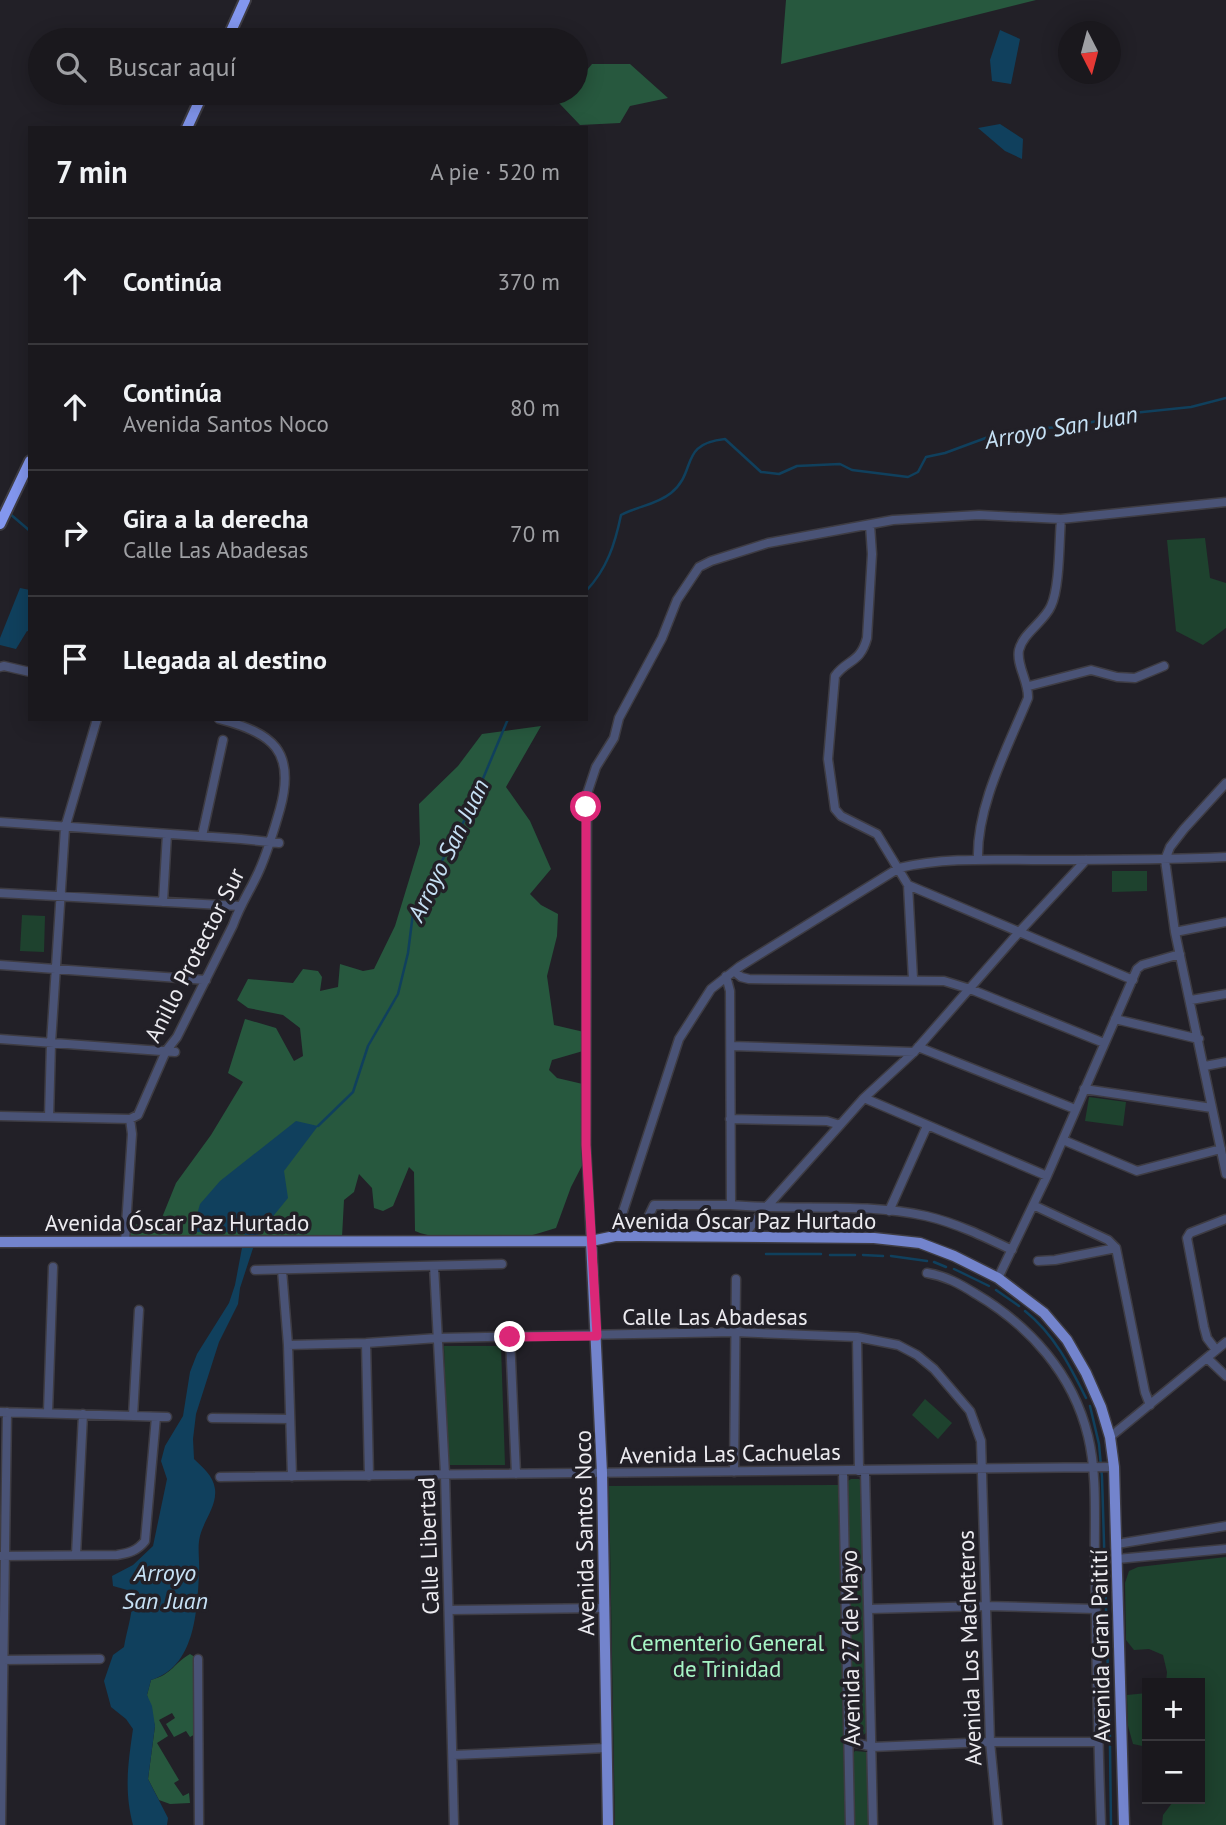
<!DOCTYPE html>
<html lang="es">
<meta charset="utf-8">
<style>
:root{--surface:#1a181d;--page:#27252a;--text:#f1f3f6;--muted:#9fa0a4;--line:#38373b}
body{margin:0;font-family:"PT Sans",sans-serif;background:var(--page);color:var(--text)}
.controls{position:absolute;right:21px;bottom:21px;display:grid;overflow:hidden;border-radius:0px;box-shadow:0 4px 18px #0003}
.controls button{width:63px;height:63px;display:grid;place-items:center;padding:0;border:0;border-bottom:2px solid var(--line);background:var(--surface);color:var(--text);font:35px sans-serif}
.compass{position:absolute;left:1058px;top:21px;width:63px;height:63px;border-radius:50%;background:var(--surface);box-shadow:0 4px 18px #0003;rotate:174deg}
.stop{position:absolute;width:21px;height:21px;margin:-16px;border:5px solid #db2777;border-radius:50%;background:#fff}
.stop.end{background:#db2777;border-color:#fff;box-shadow:0 2px 7px #0008}
.list{margin:0;padding:0;list-style:none}
h2{display:flex;justify-content:space-between;align-items:center;height:91px;margin:0;padding:0 28px;font-size:30px}
h2 small{font-size:23px;font-weight:400;color:var(--muted)}
.list li{display:grid;grid-template-columns:46px 1fr auto;gap:21px;align-items:center;box-sizing:border-box;height:126px;padding:0 28px;border-top:2px solid var(--line)}
.list b{display:block;font-size:26px;white-space:nowrap}
.list p{margin:0;font-size:23px;white-space:nowrap;color:var(--muted)}
.list em{font-size:23px;font-style:normal;color:var(--muted)}
.icon{flex:none;width:38px;height:38px;fill:none;stroke:currentColor;stroke-width:2;stroke-linecap:round;stroke-linejoin:round}
.map{position:relative;flex:none;width:1226px;height:1825px;overflow:hidden}
.search{position:absolute;background:var(--surface);box-shadow:0 4px 18px #0003;left:28px;top:28px;width:560px;height:77px;display:flex;align-items:center;gap:18px;box-sizing:border-box;padding:0 24px;border-radius:38px;color:var(--muted);font-size:26px}
.panel{position:absolute;background:var(--surface);box-shadow:0 4px 18px #0003;left:28px;top:126px;width:560px;height:595px;border-radius:0px}
.map>svg:first-child{display:block}
.green{fill:#1e422e}
.forest{fill:#27583e}
.water{fill:#10405d}
.lines{fill:none;stroke-linecap:round;stroke-linejoin:round}
.stream{stroke:#10405d;stroke-width:2.5}
.minor-casing{stroke:#3e3c43;stroke-width:11}
.major-casing{stroke:#3e3c43;stroke-width:13}
.highway-casing{stroke:#3e3c43;stroke-width:14}
.minor{stroke:#4a5376;stroke-width:8}
.major{stroke:#7384cd;stroke-width:10}
.highway{stroke:#8397ef;stroke-width:10}
.route{stroke:#db2777;stroke-width:9}
.labels{text-anchor:middle;dominant-baseline:central;stroke-width:7;stroke-linejoin:round;paint-order:stroke}
.street-label{font-size:23px;fill:#ecebf0;stroke:#222027}
.park-label{font-size:23px;fill:#a6f4c5;stroke:#222027}
.water-label{font-size:24px;font-style:italic;fill:#c6e1f5;stroke:#222027}
</style>
<div class="map">
<svg width="1226" height="1825" viewBox="0 0 1226 1825">
<rect width="100%" height="100%" fill="#222027"/>
<path class="green" d="M1205 538 1210 578 1226 583V628L1203 645 1176 631 1167 540Z
M1112 871H1147V891L1112 892Z
M22 915 45 916 44 952 20 951Z
M1089 1097 1126 1102 1123 1126 1085 1121Z
M444 1346H501L505 1465H448Z
M925 1399 952 1423 938 1439 912 1415Z
M851 1479H859L862 1482 867 1732 862 1736 854 1734 852 1729 846 1482Z
M838 1485 845 1825H615L609 1486Z
M1226 1557V1825H1162L1163 1815 1175 1799H1200V1683H1166L1167 1672 1163 1655 1149 1649 1134 1650 1126 1640 1125 1583 1129 1571 1138 1567Z
M1147 1693V1747L1133 1744 1128 1726 1127 1695Z
M855 1751 866 1752 869 1755 870 1825H853L852 1755Z"/>
<path class="forest" d="M786 0H1036L781 64Z
M592 64H630L668 98 630 106 620 123 580 125 559 103 567 93H576V83Z
M541 726 506 787 530 821 551 869 530 894 541 905 558 914 557 936 547 976 554 1025 584 1032 583 1051 552 1060 549 1070 557 1078 587 1085 590 1112 588 1154 571 1187 556 1228C545 1231 534 1235 524 1237 501 1242 436 1241 415 1231L414 1172 409 1167 393 1206 383 1211 374 1208 372 1188 359 1174 354 1192 344 1200 342 1237 321 1235 132 1239 128 1226 161 1220 176 1183 211 1135 243 1082 228 1073 245 1019 276 1028 294 1061 303 1056 300 1028 283 1015 248 1008 237 1000 248 979 293 983 303 969 318 971 322 977 320 991 338 987 340 964 363 971 374 969 395 926 420 844 419 804 458 766 482 734Z
M190 1654 198 1659 199 1732 190 1737 186 1731 174 1737 166 1724 175 1718 172 1713 159 1720 168 1736 157 1743 179 1780 174 1783 183 1796 189 1793 190 1803 170 1804 159 1800 148 1779 155 1726 147 1695 151 1680C173 1674 174 1663 190 1654Z"/>
<path class="water" d="M1000 30 1020 39 1011 84 992 81 990 60Z
M1000 124 1023 139 1022 159 1005 151 978 128Z
M20 588 30 590V632L27 631 16 649 0 645V638Z
M296 1121 318 1126 284 1171 288 1198 257 1236 240 1288 238 1304 219 1342 196 1414 193 1439 194 1459C203 1468 213 1475 215 1489 217 1506 204 1520 200 1536 197 1547 200 1562 199 1574 197 1612 195 1667 151 1680L147 1695 152 1706 155 1726 148 1779 168 1818 167 1825H133C124 1791 128 1764 133 1729L126 1719 111 1707 104 1681 113 1655 124 1647C127 1628 135 1609 131 1591L113 1586 112 1576 133 1565 153 1546 167 1479 161 1461 165 1446 183 1416 190 1372 197 1354 229 1303 235 1285 245 1232H192L200 1204 220 1181Z"/>
<g class="lines">
<path class="stream" d="M9 513 30 531
M586 591C607 569 615 544 621 515 638 506 656 505 671 493 698 471 678 444 725 439L761 472 779 474 797 466 840 464 852 470 908 477 918 472 926 457 945 453 991 436 1017 430 1074 426 1133 413 1191 407 1226 398
M318 1126 353 1092 368 1046 398 994 408 953 413 913 469 812 508 719
M766 1254H821
M830 1255H855
M863 1255 883 1256
M891 1256 927 1261
M934 1262 946 1267
M954 1269 989 1286
M996 1290 1019 1306
M1025 1311C1054 1334 1070 1366 1086 1398
M1090 1406 1099 1444 1102 1477 1110 1738
M1110 1746 1111 1825"/>
<g class="minor-casing">
<path id="minor" d="M870 525 872 554 867 638C860 664 847 659 835 676L828 759 835 809 841 816 877 834 908 885
M0 667 4 666 30 672
M1029 686 1091 670 1117 677 1135 678 1164 666
M1226 783 1184 829 1170 847 1165 860 1175 932 1226 1174
M0 822 241 839 279 843
M202 836 223 740
M978 860C976 806 1008 747 1028 698 1029 682 1016 665 1019 650 1023 633 1044 622 1051 606 1060 587 1059 541 1061 519
M0 893 240 906
M163 902 167 834
M1175 932 1226 922
M0 965 206 980
M734 971 741 977 749 979 944 981 970 989 1104 1043
M726 976 730 991 731 1205C796 1211 862 1202 926 1216 956 1223 985 1237 1012 1250
M913 979 908 885 1133 980
M1191 1000 1226 994
M1115 1019 1199 1039
M0 1039 175 1052
M731 1046 914 1052
M918 1047 1075 1109
M1205 1066 1226 1062
M1084 1089 1212 1108
M864 1098 1047 1176
M0 1116 130 1119
M49 1117 51 1043 65 828 97 719
M730 1119 827 1121 840 1125
M1063 1140 1137 1171 1221 1149
M1033 1205 1108 1240 1116 1248 1145 1392 1150 1405
M889 1211 927 1126
M615 1236 679 1039 711 989 739 967 899 868C946 857 995 860 1043 860 1104 860 1165 860 1226 857
M639 1236 654 1205H731
M746 1237 748 1230 763 1211 840 1125 864 1098 914 1052 1020 931 1086 860
M125 1241 132 1134 130 1119 138 1115 166 1051 177 1037 233 925C240 905 251 889 259 871 268 851 274 830 280 809 296 751 273 733 219 719
M591 1241 586 1145 587 794 596 767 614 738 619 718 662 638 677 600 699 567 711 561 768 543 893 520 979 515 1061 519 1226 502
M1038 1261 1055 1260 1116 1248
M434 1266 445 1474 454 1825
M255 1270 502 1264
M282 1270 288 1345 292 1477
M927 1273C946 1276 960 1284 976 1294 1030 1326 1073 1374 1088 1436 1098 1477 1094 1523 1095 1564 1096 1651 1098 1738 1101 1825
M998 1278 1047 1176 1137 969 1142 965 1180 954
M510 1337 516 1474
M857 1337 859 1471
M366 1343 369 1476
M288 1345 366 1343 438 1338 734 1332 857 1337 898 1345 917 1355 934 1369 970 1411 981 1441 990 1742 998 1825
M1216 1350 1207 1338 1204 1327 1187 1238 1190 1233 1226 1219
M1207 1358 1226 1376
M0 1412 167 1417
M48 1412 53 1267
M133 1416 139 1310
M212 1418 290 1419
M1110 1437 1226 1342
M843 1471 850 1825
M865 1471 873 1825
M734 1472 736 1279
M220 1477 1114 1467
M1117 1544 1226 1526
M76 1555 83 1414
M0 1556 117 1555C129 1553 137 1551 145 1541L156 1417
M1117 1559 1226 1549
M869 1609 986 1606 1096 1609
M449 1610 605 1608
M198 1659 199 1825
M1 1660 100 1659
M849 1741 872 1747 990 1742H1098
M453 1755 607 1748
M1 1825 7 1412"/>
</g>
<g class="major-casing">
<path id="major" d="M591 1241 602 1473 608 1825
M0 1242 591 1241 615 1236H639L874 1238 920 1243 954 1256 998 1278 1044 1313 1067 1340 1086 1373 1101 1407 1110 1437 1114 1467 1124 1825"/>
</g>
<g class="highway-casing">
<path id="highway" d="M227 40 245 0
M187 128 203 93
M0 524 30 461"/>
</g>
<use href="#minor" class="minor"/>
<use href="#major" class="major"/>
<use href="#highway" class="highway"/>
</g>
<g class="lines">
<path class="route" d="M510 1337 597 1336 586 1145V807"/>
</g>
<g class="labels">
<g class="street-label">
<text transform="translate(194 955) rotate(-63)">Anillo Protector Sur</text>
<text x="744" y="1220">Avenida Óscar Paz Hurtado</text>
<text x="177" y="1222">Avenida Óscar Paz Hurtado</text>
<text x="715" y="1316">Calle Las Abadesas</text>
<text transform="translate(730 1453) rotate(-1)">Avenida Las Cachuelas</text>
<text transform="translate(584 1533) rotate(-91)">Avenida Santos Noco</text>
<text transform="translate(428 1546) rotate(-92)">Calle Libertad</text>
<text transform="translate(1100 1646) rotate(-91)">Avenida Gran Paitití</text>
<text transform="translate(850 1648) rotate(-91)">Avenida 27 de Mayo</text>
<text transform="translate(969 1648) rotate(-92)">Avenida Los Macheteros</text>
</g>
<g class="park-label">
<text x="727" y="1642">Cementerio General<tspan x="727" dy="26">de Trinidad</tspan></text>
</g>
<g class="water-label">
<text transform="translate(1061 427) rotate(-10)">Arroyo San Juan</text>
<text transform="translate(448 850) rotate(-64)">Arroyo San Juan</text>
<text x="165" y="1572">Arroyo<tspan x="165" dy="28">San Juan</tspan></text>
</g>
</g>
</svg>
<div class="controls">
<button>+</button>
<button>−</button>
</div>
<svg class="compass" viewBox="-18 -18 36 36"><path d="M0-13l5 13h-10z" fill="#e53935"/><path d="M0 13l5-13h-10z" fill="#9fa0a4"/></svg>
<div class="stop" style="left:586px;top:807px"></div>
<div class="stop end" style="left:510px;top:1337px"></div>
<div class="search"><svg class="icon" aria-label="search" viewBox="0 0 24 24"><circle cx="10" cy="10" r="6"/><path d="M15 15l6 6"/></svg>Buscar aquí</div>
<section class="panel">
<h2>7 min<small>A pie · 520 m</small></h2>
<ul class="list">
<li><svg class="icon" aria-label="ahead" viewBox="0 0 24 24"><path d="M12 20V5M6 11l6-6 6 6"/></svg><div><b>Continúa</b></div><em>370 m</em></li>
<li><svg class="icon" aria-label="ahead" viewBox="0 0 24 24"><path d="M12 20V5M6 11l6-6 6 6"/></svg><div><b>Continúa</b><p>Avenida Santos Noco</p></div><em>80 m</em></li>
<li><svg class="icon" aria-label="right" viewBox="0 0 24 24"><path d="M7 20v-9h11M14 6l5 5-5 5"/></svg><div><b>Gira a la derecha</b><p>Calle Las Abadesas</p></div><em>70 m</em></li>
<li><svg class="icon" aria-label="arrive" viewBox="0 0 24 24"><path d="M6 21V4h12l-3 4 3 4H6"/></svg><div><b>Llegada al destino</b></div></li>
</ul>
</section>
</div>
